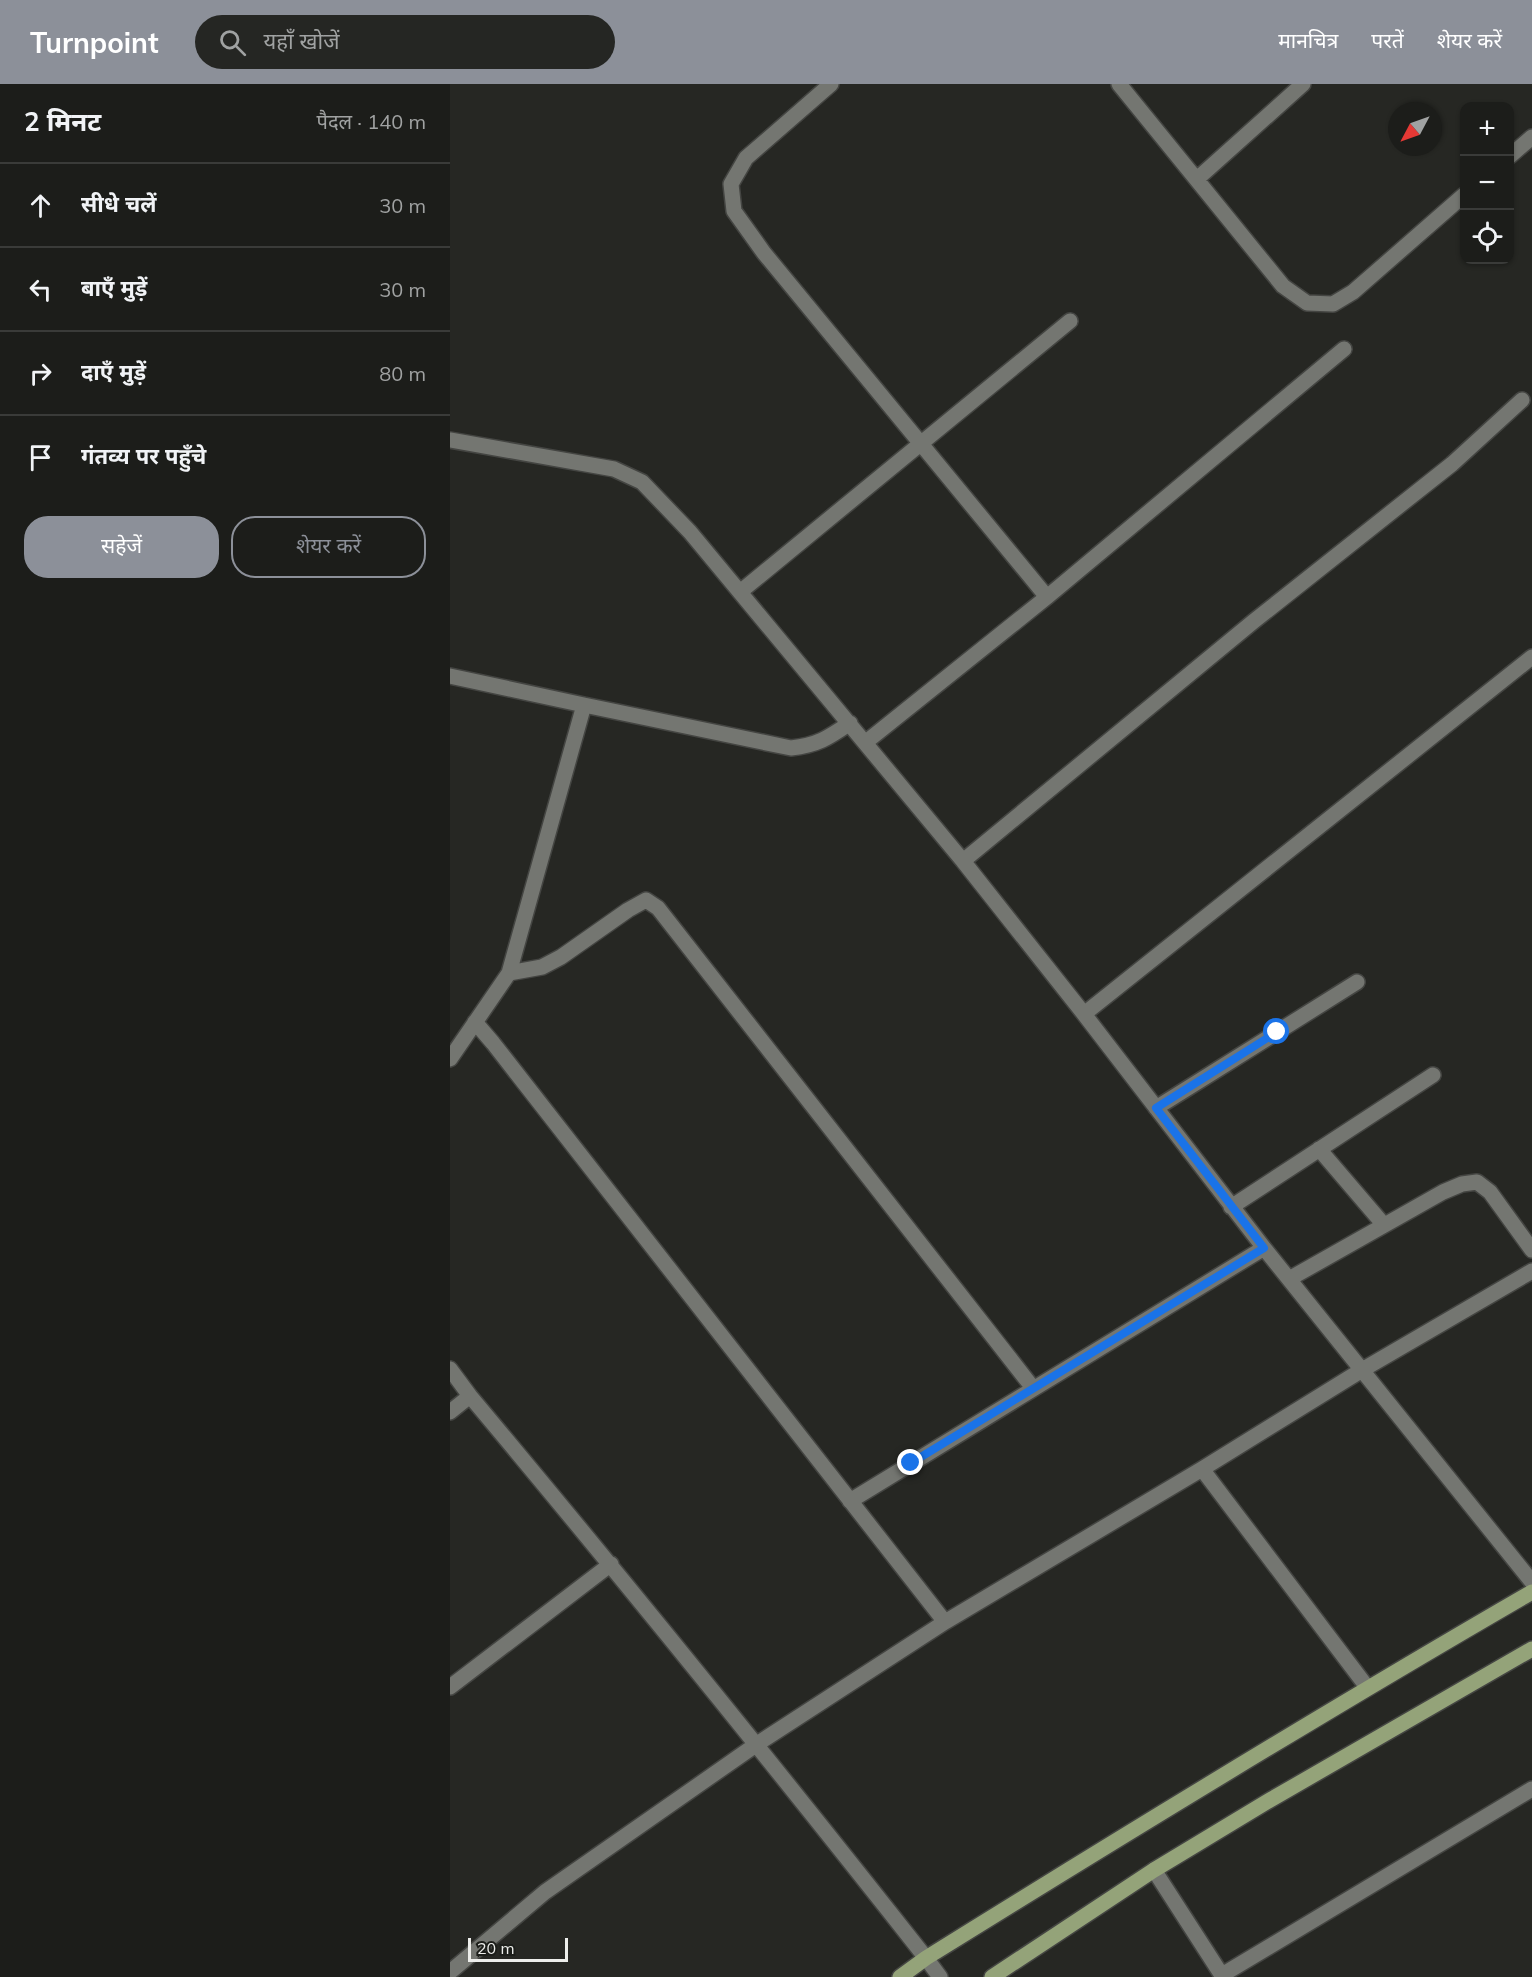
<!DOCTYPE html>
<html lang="hi">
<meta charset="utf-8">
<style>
:root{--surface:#1c1d1a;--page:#252623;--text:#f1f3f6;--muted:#a0a2a2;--line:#3a3b39;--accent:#8c9099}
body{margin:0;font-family:Mulish,"Noto Sans Devanagari",sans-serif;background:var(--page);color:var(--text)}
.controls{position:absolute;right:18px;top:18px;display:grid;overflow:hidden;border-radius:12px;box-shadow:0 2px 4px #0004}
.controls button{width:54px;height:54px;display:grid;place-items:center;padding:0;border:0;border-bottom:2px solid var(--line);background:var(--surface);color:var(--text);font:30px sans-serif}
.compass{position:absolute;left:938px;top:18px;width:54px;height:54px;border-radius:50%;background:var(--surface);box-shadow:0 2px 4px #0004;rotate:229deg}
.scale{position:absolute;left:18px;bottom:15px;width:100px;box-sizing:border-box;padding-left:6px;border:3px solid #edeeeb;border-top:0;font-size:16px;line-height:21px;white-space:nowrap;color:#edeeeb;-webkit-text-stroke:4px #1c1e1a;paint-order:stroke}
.stop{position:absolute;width:18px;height:18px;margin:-14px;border:4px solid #1a73e8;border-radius:50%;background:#fff}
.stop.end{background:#1a73e8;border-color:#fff;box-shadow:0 2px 6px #0008}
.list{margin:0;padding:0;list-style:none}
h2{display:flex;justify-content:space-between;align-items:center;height:78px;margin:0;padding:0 24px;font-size:26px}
h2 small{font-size:20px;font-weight:400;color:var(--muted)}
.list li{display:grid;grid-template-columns:39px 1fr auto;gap:18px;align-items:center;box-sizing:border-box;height:84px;padding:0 24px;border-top:2px solid var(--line)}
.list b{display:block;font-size:22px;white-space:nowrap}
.list em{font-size:20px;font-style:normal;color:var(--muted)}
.actions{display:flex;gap:12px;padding:18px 24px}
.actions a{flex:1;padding:14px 0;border:2px solid var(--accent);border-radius:24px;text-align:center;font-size:21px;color:var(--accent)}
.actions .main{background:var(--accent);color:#fff}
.icon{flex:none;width:33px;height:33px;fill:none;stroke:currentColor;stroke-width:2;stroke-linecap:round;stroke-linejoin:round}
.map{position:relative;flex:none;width:1082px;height:1893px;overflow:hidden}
header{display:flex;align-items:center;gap:36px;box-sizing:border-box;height:84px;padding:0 30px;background:var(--accent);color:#fff}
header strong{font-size:28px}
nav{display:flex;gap:33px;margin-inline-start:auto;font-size:21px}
.search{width:420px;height:54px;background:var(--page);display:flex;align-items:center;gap:15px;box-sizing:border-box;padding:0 21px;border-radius:33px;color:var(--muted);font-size:22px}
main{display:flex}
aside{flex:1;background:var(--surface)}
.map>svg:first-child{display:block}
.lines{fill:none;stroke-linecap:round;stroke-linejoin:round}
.minor-casing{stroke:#444542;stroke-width:18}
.major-casing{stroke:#444542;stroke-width:18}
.minor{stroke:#747671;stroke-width:15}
.major{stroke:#94a379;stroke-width:15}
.route{stroke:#1a73e8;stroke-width:8}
</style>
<header>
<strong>Turnpoint</strong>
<div class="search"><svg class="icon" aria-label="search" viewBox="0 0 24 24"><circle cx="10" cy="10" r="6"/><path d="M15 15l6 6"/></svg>यहाँ खोजें</div>
<nav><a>मानचित्र</a><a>परतें</a><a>शेयर करें</a></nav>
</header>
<main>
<aside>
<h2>2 मिनट<small>पैदल · 140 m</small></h2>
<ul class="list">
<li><svg class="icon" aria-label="ahead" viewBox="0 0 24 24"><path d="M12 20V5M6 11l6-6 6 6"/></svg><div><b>सीधे चलें</b></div><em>30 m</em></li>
<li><svg class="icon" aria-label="left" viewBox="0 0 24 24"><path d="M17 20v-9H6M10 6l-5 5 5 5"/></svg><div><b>बाएँ मुड़ें</b></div><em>30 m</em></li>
<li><svg class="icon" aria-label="right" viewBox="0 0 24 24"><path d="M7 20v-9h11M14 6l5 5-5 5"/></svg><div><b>दाएँ मुड़ें</b></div><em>80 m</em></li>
<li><svg class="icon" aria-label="arrive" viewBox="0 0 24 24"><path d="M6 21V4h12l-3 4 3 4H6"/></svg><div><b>गंतव्य पर पहुँचे</b></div></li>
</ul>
<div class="actions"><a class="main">सहेजें</a><a>शेयर करें</a></div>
</aside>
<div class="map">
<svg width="1082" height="1893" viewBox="0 0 1082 1893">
<rect width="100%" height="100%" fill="#262723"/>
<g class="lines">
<g class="minor-casing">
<path id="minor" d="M381 0 296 74 281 100 284 127 314 169 597 513
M669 0 833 202 857 219 883 220 903 208 1014 111
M1060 72 1082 53
M747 95 853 0
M0 356 164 385 192 398 240 448 513 777 634 930 814 1164 1082 1498
M290 508 620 237
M0 592 134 621
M416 658 597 513 894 265
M513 777 804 537 1002 380 1072 316
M59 889 92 883 111 873 178 826 196 816 208 824 583 1304
M634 930 1082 573
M25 938 43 959 495 1538
M0 975 59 889 134 621 341 664C368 661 378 654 400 639
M706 1024 907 898
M869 1065 934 1141
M781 1123 983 991
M839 1195 993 1108 1012 1100 1027 1098 1040 1108 1082 1166
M0 1285 20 1312C175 1497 327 1685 476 1874L490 1893
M0 1328 20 1312
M752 1385 917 1603
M400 1417 814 1164
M0 1603 161 1480
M704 1786 773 1893
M0 1888 95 1808 307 1660 495 1538 752 1385 912 1286 1082 1187
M772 1891 1082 1705"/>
</g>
<g class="major-casing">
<path id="major" d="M450 1893 476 1874C677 1749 878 1626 1082 1508
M542 1893 704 1786 820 1716 1082 1565"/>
</g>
<use href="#minor" class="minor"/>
<use href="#major" class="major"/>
</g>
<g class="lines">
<path class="route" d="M461 1379 814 1164 706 1024 827 948"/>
</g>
</svg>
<div class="controls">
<button>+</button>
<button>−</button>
<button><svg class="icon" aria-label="locate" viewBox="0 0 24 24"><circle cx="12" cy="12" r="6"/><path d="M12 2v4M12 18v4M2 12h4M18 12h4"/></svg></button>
</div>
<svg class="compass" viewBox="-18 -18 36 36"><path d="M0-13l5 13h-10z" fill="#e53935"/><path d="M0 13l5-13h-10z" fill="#a0a2a2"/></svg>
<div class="scale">20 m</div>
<div class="stop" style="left:827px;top:948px"></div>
<div class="stop end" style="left:461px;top:1379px"></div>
</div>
</main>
